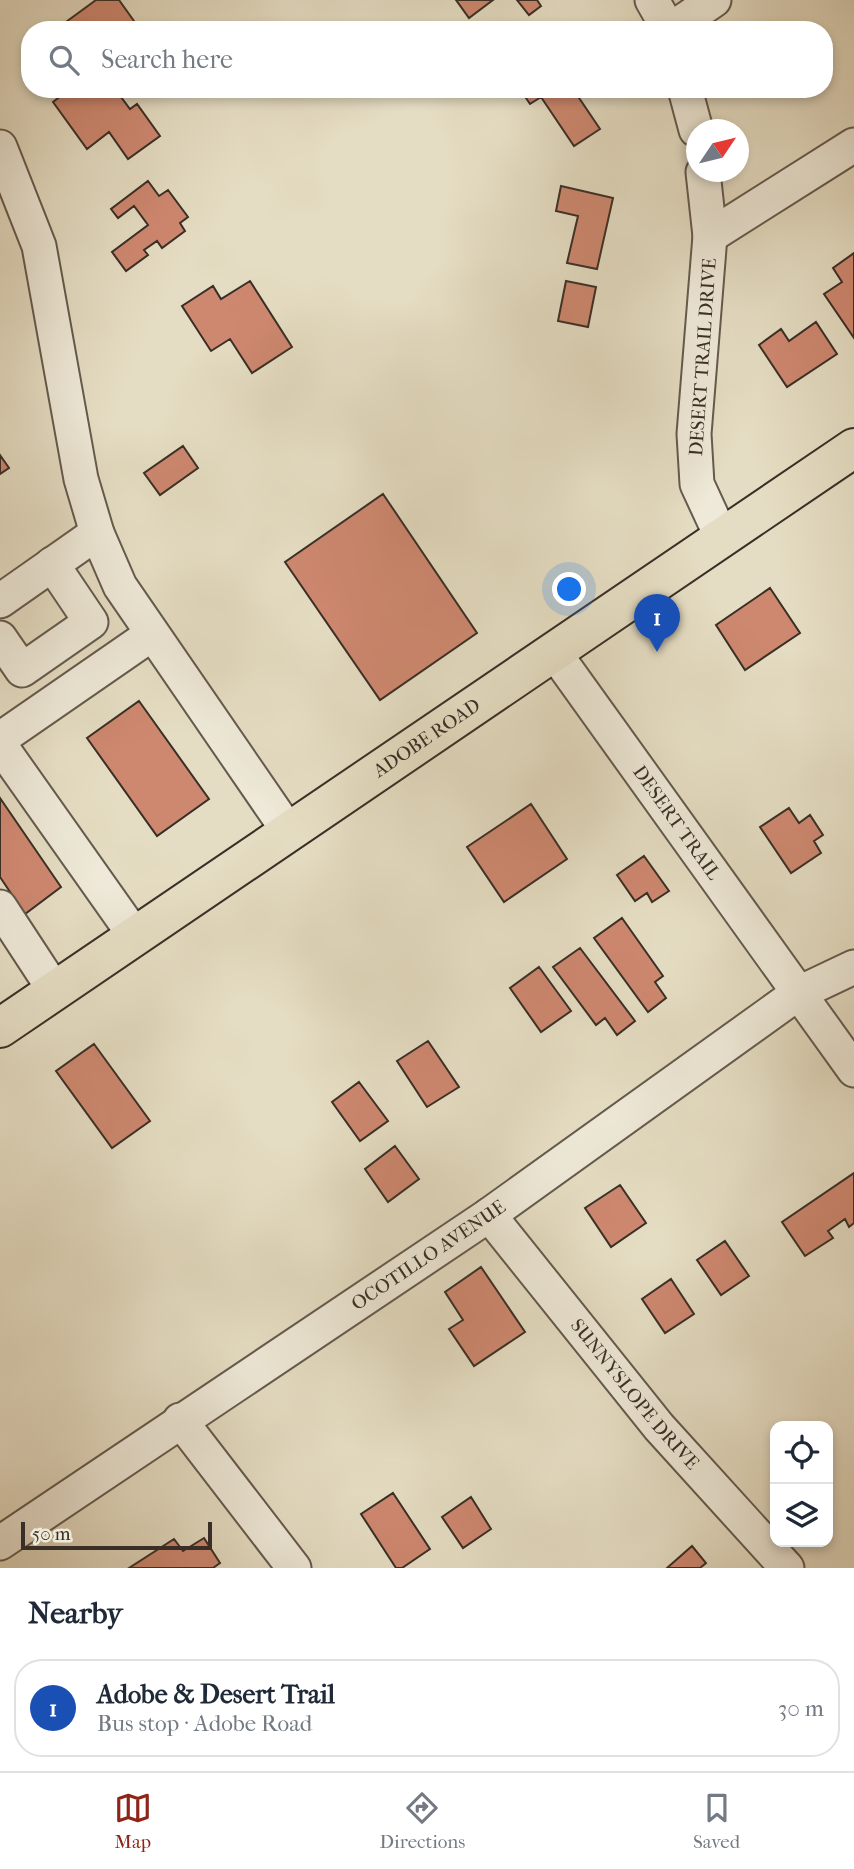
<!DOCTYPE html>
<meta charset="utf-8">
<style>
:root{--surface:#fff;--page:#f2f2f3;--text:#1f2937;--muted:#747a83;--line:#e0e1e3;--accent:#8f2418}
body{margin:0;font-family:"IM FELL French Canon",serif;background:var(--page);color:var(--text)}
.controls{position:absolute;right:21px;bottom:21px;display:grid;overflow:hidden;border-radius:14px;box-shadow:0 4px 10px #0003}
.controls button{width:63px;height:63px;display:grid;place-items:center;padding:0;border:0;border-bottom:2px solid var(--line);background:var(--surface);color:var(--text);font:35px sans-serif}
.compass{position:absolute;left:686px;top:119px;width:63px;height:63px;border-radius:50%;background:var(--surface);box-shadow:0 4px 10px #0003;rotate:55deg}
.scale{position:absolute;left:21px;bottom:18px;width:191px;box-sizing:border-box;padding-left:7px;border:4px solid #392f27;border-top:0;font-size:19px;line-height:24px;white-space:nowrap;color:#392f27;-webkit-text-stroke:5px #eee9d8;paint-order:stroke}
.you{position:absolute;left:570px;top:590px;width:24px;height:24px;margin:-18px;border:5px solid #fff;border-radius:50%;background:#1a73e8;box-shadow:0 0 0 10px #1a73e833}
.badge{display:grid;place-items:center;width:46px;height:46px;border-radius:50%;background:var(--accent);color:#fff;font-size:23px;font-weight:700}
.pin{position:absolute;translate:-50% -58px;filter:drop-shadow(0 2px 4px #0008)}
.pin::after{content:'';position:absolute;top:37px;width:24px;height:21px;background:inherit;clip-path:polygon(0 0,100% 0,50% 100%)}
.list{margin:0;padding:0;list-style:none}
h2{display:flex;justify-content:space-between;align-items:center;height:91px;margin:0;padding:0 28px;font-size:30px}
h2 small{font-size:23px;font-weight:400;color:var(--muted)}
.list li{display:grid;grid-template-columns:46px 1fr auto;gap:21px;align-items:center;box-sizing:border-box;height:98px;margin:0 14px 14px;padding:0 14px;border:2px solid var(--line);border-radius:28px}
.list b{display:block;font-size:26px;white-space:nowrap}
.list p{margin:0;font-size:23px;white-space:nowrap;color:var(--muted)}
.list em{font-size:23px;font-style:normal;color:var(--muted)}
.icon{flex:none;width:38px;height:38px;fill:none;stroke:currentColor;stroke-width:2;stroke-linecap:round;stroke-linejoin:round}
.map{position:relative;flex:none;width:854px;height:1568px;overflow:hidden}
.search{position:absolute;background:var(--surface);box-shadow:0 4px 10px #0003;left:21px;right:21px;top:21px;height:77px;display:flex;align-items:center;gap:18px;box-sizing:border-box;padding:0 24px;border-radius:28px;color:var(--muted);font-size:26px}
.sheet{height:203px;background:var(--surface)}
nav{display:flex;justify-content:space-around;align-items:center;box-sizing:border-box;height:98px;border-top:2px solid var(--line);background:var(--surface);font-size:19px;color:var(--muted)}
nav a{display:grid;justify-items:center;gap:4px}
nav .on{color:var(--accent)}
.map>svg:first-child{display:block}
.building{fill:#ce8870;stroke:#392f27;stroke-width:2}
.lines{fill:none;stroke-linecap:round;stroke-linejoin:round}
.minor-casing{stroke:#645a4e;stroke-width:37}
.major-casing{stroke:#392f27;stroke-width:42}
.minor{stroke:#eee9d8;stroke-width:33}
.major{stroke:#e5ddc3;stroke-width:38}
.labels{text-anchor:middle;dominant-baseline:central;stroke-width:5;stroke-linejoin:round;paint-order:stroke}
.street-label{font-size:19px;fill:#392f27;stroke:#eee9d8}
</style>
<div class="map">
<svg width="854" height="1568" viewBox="0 0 854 1568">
<rect width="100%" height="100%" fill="#e5ddc3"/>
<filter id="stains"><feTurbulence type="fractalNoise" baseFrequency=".00286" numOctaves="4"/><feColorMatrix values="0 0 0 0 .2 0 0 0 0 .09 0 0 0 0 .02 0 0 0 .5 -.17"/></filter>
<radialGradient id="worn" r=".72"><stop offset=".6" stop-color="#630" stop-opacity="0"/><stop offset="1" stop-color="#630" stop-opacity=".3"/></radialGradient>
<path class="building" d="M96 0H119L134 21 122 30H55Z
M456 0H493L469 18Z
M517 0H537L541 6 529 15Z
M70 89H115L130 109 137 104 160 136 128 159 109 132 87 149 53 102Z
M520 89H573L600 129 574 146 541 97 530 104Z
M148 181 159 196 168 190 188 217 180 223 185 231 162 248 157 241 144 250 148 255 126 271 112 252 148 225 134 206 118 218 111 209Z
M561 186 613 198 597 269 567 263 578 216 556 211Z
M854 253V338L824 294 842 282 833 268Z
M250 281 292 347 252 373 230 339 211 351 182 306 213 286 221 299Z
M566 281 596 287 588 327 558 321Z
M816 322 837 354 787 387 759 345 781 329 789 341Z
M183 446 198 468 160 495 144 473Z
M0 455 9 468 0 474Z
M383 494 477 633 380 700 285 562Z
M770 588 800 633 745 670 716 625Z
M139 701 209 799 157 836 87 738Z
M0 798 61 887 25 914 0 877Z
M531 804 567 859 504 902 467 847Z
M789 808 799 823 810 815 823 835 814 841 821 853 791 873 760 827Z
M644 856 669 891 652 902 647 893 635 901 617 875Z
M622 918 663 976 655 982 666 998 648 1012 594 938Z
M580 948 635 1021 617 1035 605 1018 596 1025 553 967Z
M539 967 571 1011 541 1032 510 988Z
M428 1041 459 1087 427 1107 397 1061Z
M94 1044 150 1121 112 1148 56 1071Z
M359 1082 388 1121 360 1141 332 1102Z
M395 1146 419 1179 388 1202 365 1169Z
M854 1173V1223L849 1227 845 1219 828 1231 833 1238 805 1256 782 1222Z
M620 1185 646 1223 611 1247 585 1208Z
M725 1241 749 1276 721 1295 697 1260Z
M481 1267 525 1332 474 1366 449 1329 463 1320 445 1292Z
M671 1279 694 1314 665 1333 642 1299Z
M393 1493 430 1549 402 1568H396L361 1514Z
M471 1497 491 1529 463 1548 442 1517Z
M204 1538 220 1563 213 1568H129L174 1539 183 1551Z
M692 1546 706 1563 700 1568H667Z"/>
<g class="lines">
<g class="minor-casing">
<g id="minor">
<path d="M652 0 669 30"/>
<path d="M670 30 714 0"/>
<path d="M685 89 696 130"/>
<path d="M0 147 39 246 81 479 97 533 120 586 289 832"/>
<path d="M703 172 710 236 694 434 697 484 722 538"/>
<path d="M710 236 854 145"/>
<path d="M0 601 97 533"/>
<path d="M0 638 22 670 91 622 52 564"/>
<path id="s1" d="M554 652 854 1070"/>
<path d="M0 739 152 634"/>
<path d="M0 745 135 936"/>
<path d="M0 907 55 991"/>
<path id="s2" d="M489 1215 659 1427 787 1568"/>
<path d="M180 1420 294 1568"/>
<path id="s3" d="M0 1543 489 1215 797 994 854 967"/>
</g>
</g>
<g class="major-casing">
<g id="major">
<path id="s4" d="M0 1028 854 448"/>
</g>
</g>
<use href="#minor" class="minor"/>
<use href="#major" class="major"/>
</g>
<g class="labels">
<g class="street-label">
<text transform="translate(703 357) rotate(-86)">DESERT TRAIL DRIVE</text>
<text stroke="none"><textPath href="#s4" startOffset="516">ADOBE ROAD</textPath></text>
<text stroke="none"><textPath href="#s1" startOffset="210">DESERT TRAIL</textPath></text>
<text stroke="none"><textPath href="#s3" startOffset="516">OCOTILLO AVENUE</textPath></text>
<text stroke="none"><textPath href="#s2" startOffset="231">SUNNYSLOPE DRIVE</textPath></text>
</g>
</g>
<rect width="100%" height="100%" filter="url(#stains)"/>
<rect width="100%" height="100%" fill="url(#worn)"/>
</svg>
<div class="controls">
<button><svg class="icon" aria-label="locate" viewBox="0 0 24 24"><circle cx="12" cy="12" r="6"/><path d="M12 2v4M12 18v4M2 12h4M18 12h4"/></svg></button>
<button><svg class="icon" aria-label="layers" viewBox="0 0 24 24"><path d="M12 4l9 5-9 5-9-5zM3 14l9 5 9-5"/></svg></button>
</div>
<svg class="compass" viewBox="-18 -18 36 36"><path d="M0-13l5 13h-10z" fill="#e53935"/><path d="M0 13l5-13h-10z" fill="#747a83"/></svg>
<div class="scale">50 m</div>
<div class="you"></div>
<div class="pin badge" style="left:657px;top:652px;background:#1a4fb4">1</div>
<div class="search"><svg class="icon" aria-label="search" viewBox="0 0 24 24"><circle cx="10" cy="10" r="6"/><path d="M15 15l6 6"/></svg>Search here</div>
</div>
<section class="sheet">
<h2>Nearby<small></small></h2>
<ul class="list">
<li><span class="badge" style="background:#1a4fb4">1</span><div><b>Adobe &amp; Desert Trail</b><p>Bus stop · Adobe Road</p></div><em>30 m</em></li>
</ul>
</section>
<nav>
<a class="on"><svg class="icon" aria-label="map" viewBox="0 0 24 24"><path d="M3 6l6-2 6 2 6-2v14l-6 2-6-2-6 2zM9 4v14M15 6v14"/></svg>Map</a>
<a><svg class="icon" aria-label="directions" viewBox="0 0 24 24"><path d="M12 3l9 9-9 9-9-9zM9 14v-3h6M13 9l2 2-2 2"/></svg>Directions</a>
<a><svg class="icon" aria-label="saved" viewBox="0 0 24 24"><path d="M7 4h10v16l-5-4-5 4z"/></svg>Saved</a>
</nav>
